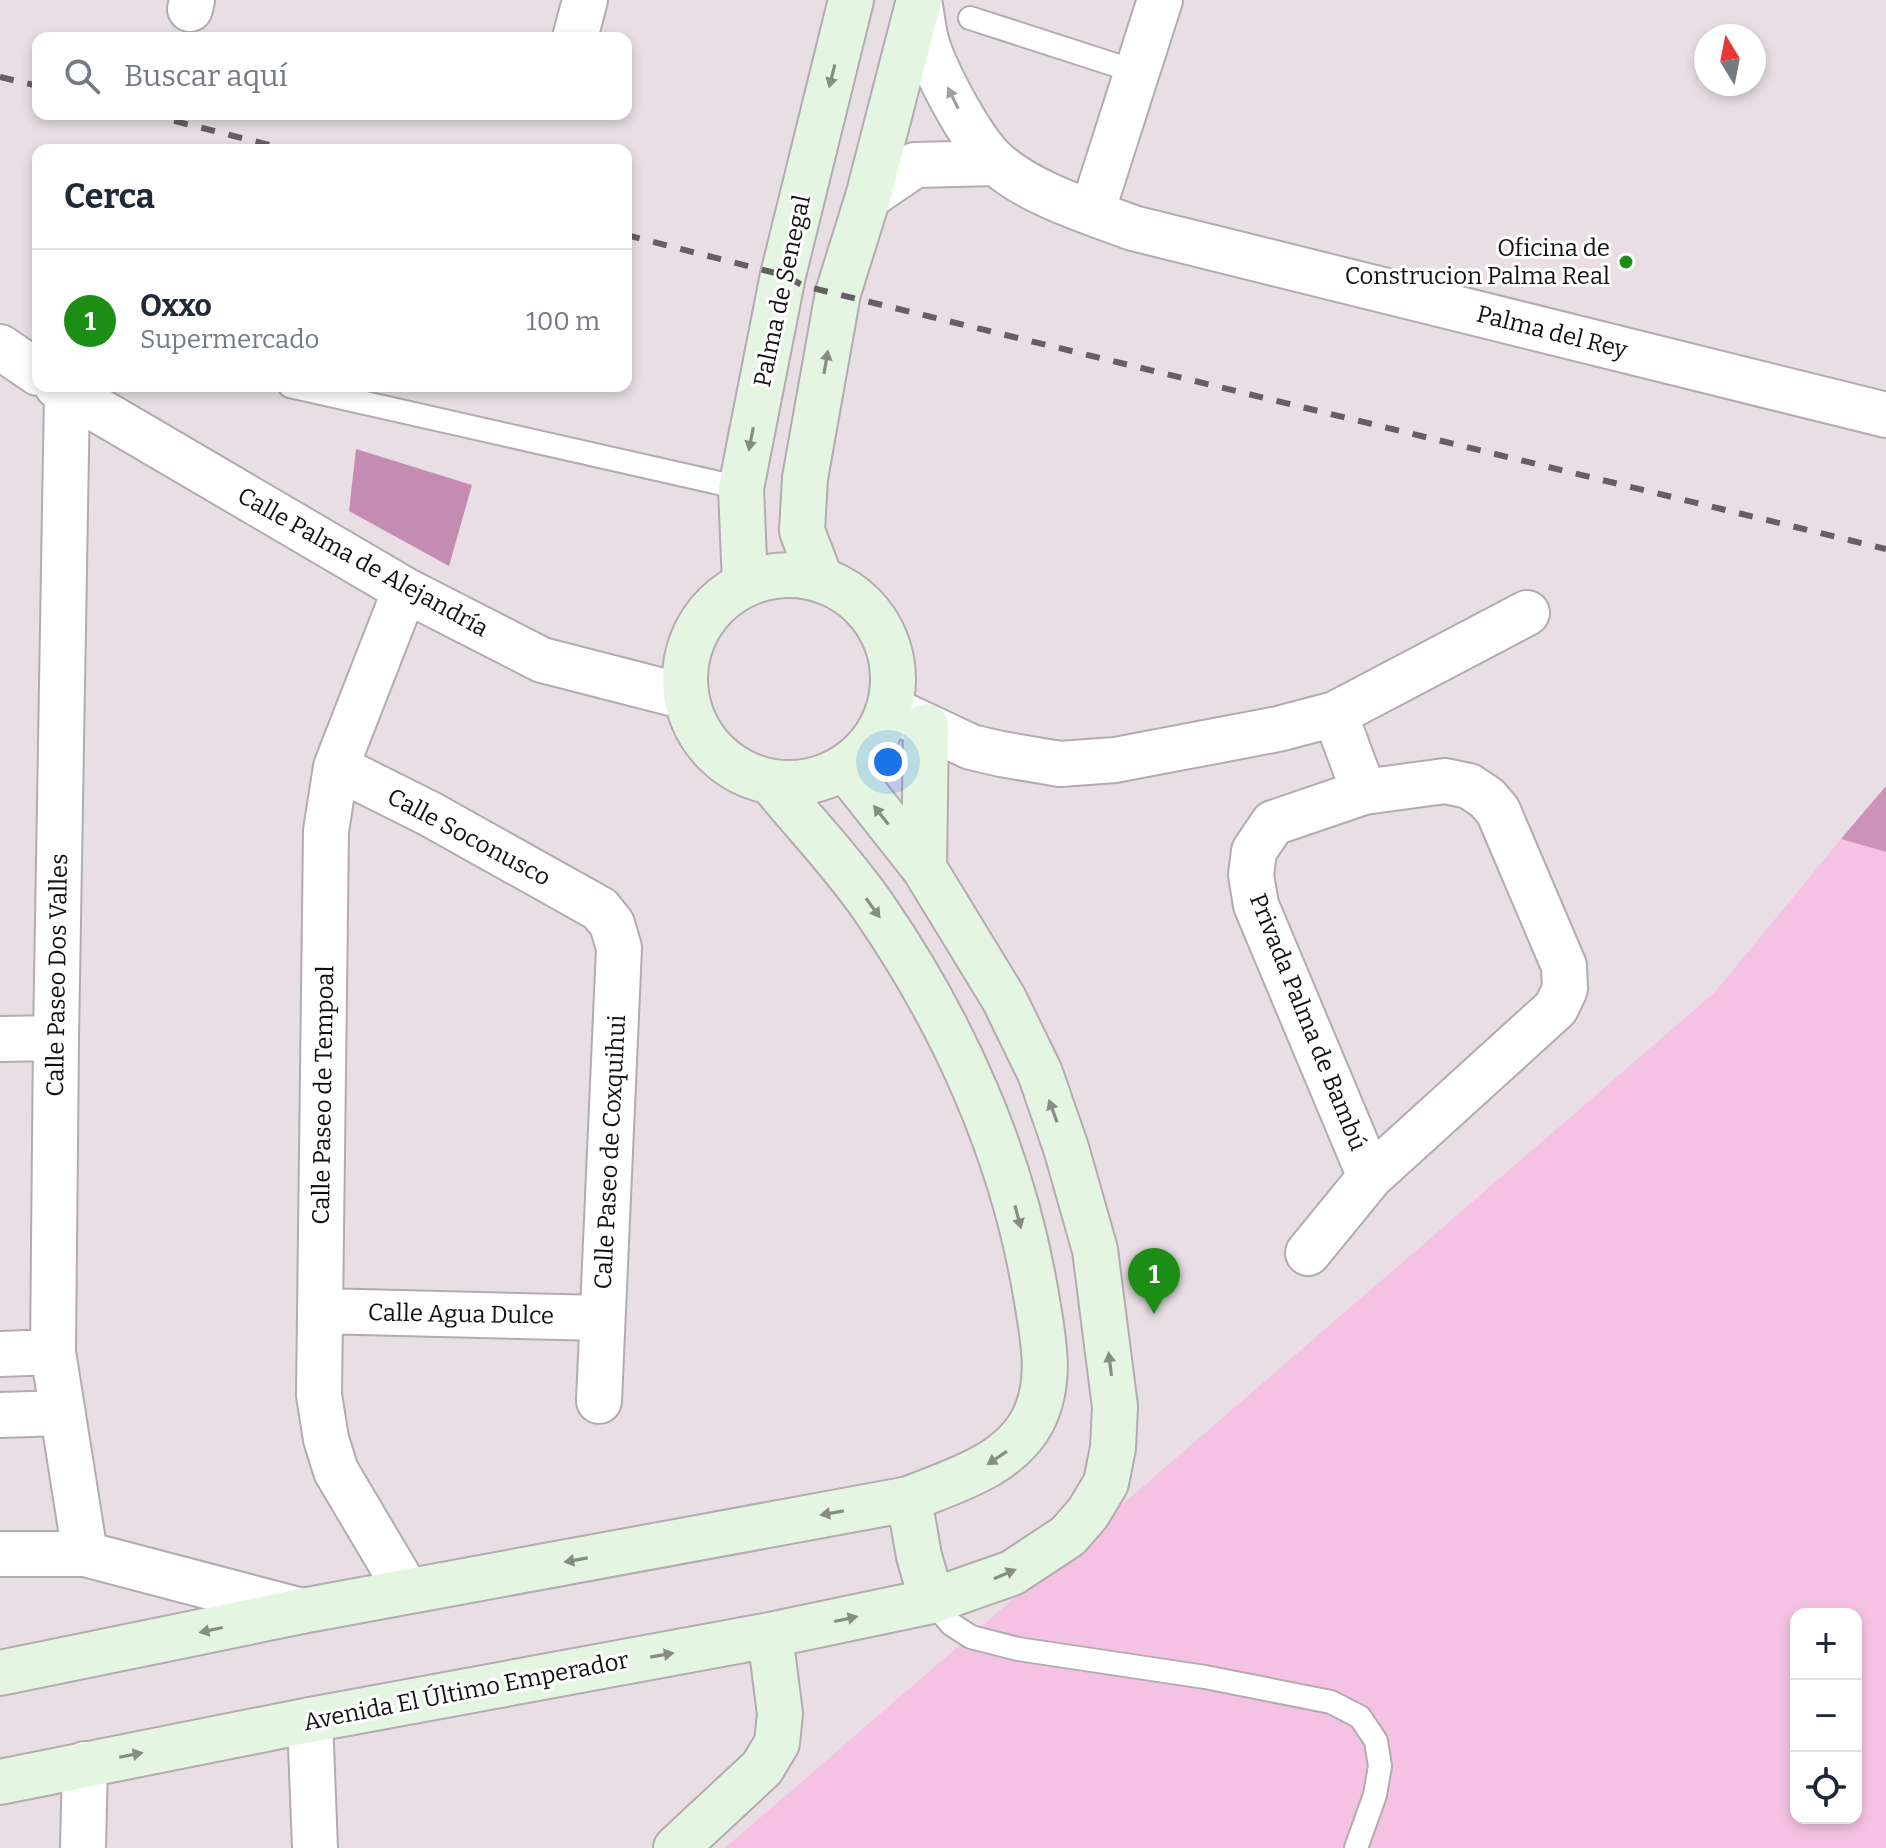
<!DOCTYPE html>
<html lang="es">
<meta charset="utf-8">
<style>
:root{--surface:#fff;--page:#f2f2f3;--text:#1f2937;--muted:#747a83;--line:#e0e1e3;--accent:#1c8e15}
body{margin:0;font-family:Bitter,serif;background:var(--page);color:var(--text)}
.controls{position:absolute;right:24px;bottom:24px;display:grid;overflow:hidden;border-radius:16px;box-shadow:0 4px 12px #0003}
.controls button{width:72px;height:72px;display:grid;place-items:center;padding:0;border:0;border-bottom:2px solid var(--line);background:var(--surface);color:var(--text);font:40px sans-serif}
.compass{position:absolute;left:1694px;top:24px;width:72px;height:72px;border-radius:50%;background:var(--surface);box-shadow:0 4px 12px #0003;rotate:350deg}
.you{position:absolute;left:888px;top:762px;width:28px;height:28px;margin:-20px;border:6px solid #fff;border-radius:50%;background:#1a73e8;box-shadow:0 0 0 12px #1a73e833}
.badge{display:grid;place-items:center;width:52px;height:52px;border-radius:50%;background:var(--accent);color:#fff;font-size:26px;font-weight:700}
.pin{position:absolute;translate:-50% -66px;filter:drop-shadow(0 2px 4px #0008)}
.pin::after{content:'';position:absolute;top:42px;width:28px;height:24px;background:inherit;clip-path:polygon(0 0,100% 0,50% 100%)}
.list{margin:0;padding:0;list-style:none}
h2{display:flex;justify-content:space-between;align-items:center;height:104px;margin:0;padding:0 32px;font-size:34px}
h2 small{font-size:26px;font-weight:400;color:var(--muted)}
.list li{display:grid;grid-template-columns:52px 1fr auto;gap:24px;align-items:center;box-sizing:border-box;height:144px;padding:0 32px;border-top:2px solid var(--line)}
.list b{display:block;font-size:30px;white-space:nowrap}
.list p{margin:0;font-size:26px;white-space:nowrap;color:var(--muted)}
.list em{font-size:26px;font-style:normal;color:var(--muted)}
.icon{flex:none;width:44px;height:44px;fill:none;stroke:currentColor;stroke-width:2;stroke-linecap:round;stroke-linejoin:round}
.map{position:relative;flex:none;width:1886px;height:1848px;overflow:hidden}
.search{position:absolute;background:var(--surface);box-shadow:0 4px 12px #0003;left:32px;top:32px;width:600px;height:88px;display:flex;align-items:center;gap:20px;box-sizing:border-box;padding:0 28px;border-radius:16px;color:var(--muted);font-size:30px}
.panel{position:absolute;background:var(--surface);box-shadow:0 4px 12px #0003;left:32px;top:144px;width:600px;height:248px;border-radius:16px}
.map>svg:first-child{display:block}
.green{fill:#f5c2e3;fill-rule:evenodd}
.forest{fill:#cc93b8}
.water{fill:#c58cb1}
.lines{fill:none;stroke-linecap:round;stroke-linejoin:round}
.lane-casing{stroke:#b4abb1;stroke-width:26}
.street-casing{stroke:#b4abb1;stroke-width:48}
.secondary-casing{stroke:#b4abb1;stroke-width:48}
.lane{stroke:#fff;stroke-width:22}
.street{stroke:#fff;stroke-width:44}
.secondary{stroke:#e4f6e2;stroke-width:44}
.rail{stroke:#655f63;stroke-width:6;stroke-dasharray:14 14;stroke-linecap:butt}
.oneway{fill:#868e84}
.oneway2{fill:#a19fa0}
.poi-dot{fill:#1c8e15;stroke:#fff;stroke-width:3}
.labels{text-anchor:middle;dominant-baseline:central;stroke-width:6;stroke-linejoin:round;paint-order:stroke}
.poi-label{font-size:24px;fill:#131012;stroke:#fff;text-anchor:end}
.street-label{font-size:24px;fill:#131012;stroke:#fff}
</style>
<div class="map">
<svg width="1886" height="1848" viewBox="0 0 1886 1848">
<rect width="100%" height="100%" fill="#e8dee4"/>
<path class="green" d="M1841 839 1886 852V1848H725L1715 992ZM1796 1614H1856V1818H1796Z"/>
<path class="forest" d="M1886 786V852L1841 839Z"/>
<path class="water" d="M356 449 472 485 449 566 349 511Z"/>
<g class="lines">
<g class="lane-casing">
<path id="lane" d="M970 18 1137 72
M290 386 741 488
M932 1601 951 1624 971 1637 1018 1649 1205 1677 1331 1702 1360 1717 1376 1741 1380 1766 1375 1795 1356 1848"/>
</g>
<g class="street-casing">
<path id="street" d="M919 1C922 15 923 30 927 44 937 75 971 139 994 161 1028 193 1090 212 1133 228L1886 415
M190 9 192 0
M575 38 585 0
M868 197 915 165 996 163
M1092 212 1160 0
M0 347 38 373
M57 386 405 590 542 660 686 697
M67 393 56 1038 53 1352 85 1554
M405 590 336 767 326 831 319 1395 326 1439 336 1471 407 1591
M890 709 971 747 1001 754 1060 764 1115 760 1278 729 1335 714 1527 613
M1335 714 1364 792
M336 767 430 814 600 909 612 924 619 948 599 1401
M0 1039 56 1038
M1308 1253 1370 1177 1556 1008 1565 989 1564 966 1498 811 1487 798 1469 786 1445 781 1364 792 1273 823 1254 851 1251 875 1256 905 1370 1177
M320 1311 602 1318
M0 1354 53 1352
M0 1415 63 1413
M0 1554H85L302 1611
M310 1720 315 1848
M83 1848 85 1764"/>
</g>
<g class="secondary-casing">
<path id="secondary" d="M685 679a104 104 0 1 1 208 0a104 104 0 1 1-208 0Z
M819 575 802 531 805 478 838 293 868 197 919 0
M745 585 741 488 783 275 851 0
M924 868 926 726
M909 1499 919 1556 932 1601
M0 1673 302 1611 909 1499C953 1481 1009 1466 1033 1420 1053 1380 1043 1337 1036 1295 1013 1156 954 1024 874 908 844 864 805 824 771 782
M0 1782 310 1720 770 1635 932 1601 1012 1573 1068 1536 1088 1513 1106 1483 1113 1448 1115 1407 1095 1250 1066 1148 1040 1073 1004 999 924 868 845 768
M676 1848 762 1768 777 1743 780 1714 770 1635"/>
</g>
<use href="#lane" class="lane"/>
<use href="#street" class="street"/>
<use href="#secondary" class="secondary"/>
<path class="rail" d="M0 77 38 86
M147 114 289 150
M626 235 783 275 804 286 1886 549"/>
</g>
<defs><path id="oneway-solid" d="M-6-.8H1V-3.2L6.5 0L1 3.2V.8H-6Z" transform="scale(2)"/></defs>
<g class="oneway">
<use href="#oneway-solid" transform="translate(832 76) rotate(104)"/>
<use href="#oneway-solid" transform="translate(826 362) rotate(-80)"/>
<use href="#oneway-solid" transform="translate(751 439) rotate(101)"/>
<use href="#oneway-solid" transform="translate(881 815) rotate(-128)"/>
<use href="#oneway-solid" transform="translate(873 908) rotate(54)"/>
<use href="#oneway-solid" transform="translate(1053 1111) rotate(-110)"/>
<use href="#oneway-solid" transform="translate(1018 1217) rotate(75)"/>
<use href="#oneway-solid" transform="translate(1110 1364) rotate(-97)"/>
<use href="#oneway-solid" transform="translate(997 1458) rotate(146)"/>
<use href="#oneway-solid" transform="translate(832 1513) rotate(170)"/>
<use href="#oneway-solid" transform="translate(576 1560) rotate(170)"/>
<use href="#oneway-solid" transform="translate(1005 1574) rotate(-23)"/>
<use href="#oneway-solid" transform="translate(846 1619) rotate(-12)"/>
<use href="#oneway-solid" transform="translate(211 1630) rotate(168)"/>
<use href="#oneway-solid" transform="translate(662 1655) rotate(-10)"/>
<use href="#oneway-solid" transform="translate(131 1755) rotate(-11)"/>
</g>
<use class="oneway2" href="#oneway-solid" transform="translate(953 98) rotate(-116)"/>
<circle class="poi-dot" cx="1626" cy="262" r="8"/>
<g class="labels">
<g class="poi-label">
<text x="1610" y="248">Oficina de<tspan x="1610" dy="28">Construcion Palma Real</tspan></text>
</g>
<g class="street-label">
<text transform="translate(782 291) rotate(-78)">Palma de Senegal</text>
<text transform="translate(1552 332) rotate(14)">Palma del Rey</text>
<text transform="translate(363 562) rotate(29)">Calle Palma de Alejandría</text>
<text transform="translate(469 837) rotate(28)">Calle Soconusco</text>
<text transform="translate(57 975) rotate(-89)">Calle Paseo Dos Valles</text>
<text transform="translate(1308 1022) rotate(68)">Privada Palma de Bambú</text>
<text transform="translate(323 1095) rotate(-89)">Calle Paseo de Tempoal</text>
<text transform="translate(610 1152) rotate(-87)">Calle Paseo de Coxquihui</text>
<text transform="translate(461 1314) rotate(1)">Calle Agua Dulce</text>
<text transform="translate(466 1691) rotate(-11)">Avenida El Último Emperador</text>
</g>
</g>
</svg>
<div class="controls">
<button>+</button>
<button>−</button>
<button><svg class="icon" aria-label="locate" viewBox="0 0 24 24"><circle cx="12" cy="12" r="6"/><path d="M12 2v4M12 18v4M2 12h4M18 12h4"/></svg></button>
</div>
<svg class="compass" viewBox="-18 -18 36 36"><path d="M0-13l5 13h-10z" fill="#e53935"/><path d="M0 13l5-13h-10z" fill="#747a83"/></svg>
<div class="you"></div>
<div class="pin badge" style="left:1154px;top:1314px">1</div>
<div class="search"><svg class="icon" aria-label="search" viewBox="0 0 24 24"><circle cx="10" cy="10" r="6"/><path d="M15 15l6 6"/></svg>Buscar aquí</div>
<section class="panel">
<h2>Cerca<small></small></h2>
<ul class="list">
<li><span class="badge">1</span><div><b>Oxxo</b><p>Supermercado</p></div><em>100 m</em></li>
</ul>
</section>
</div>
